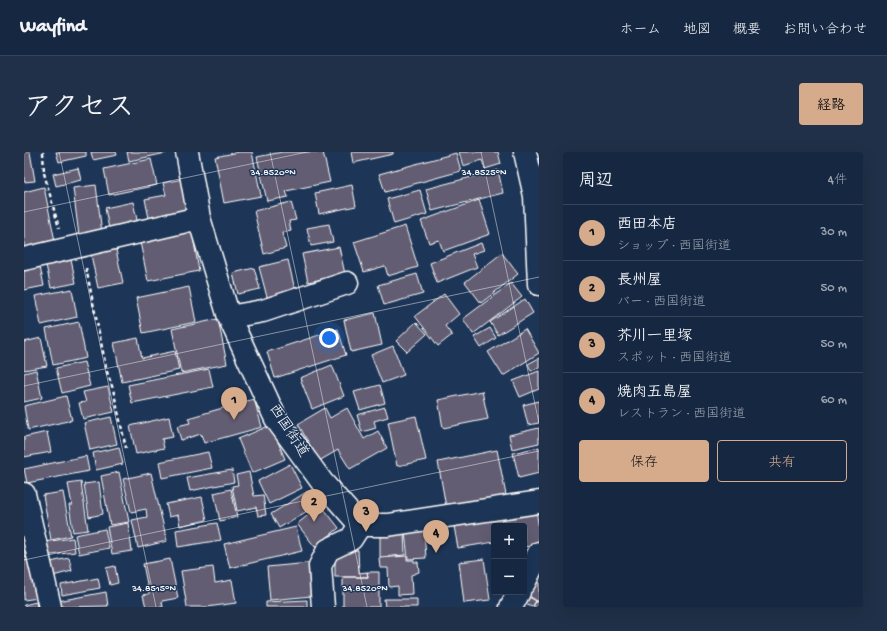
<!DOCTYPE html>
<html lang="ja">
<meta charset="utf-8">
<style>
:root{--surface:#162841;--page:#1f3048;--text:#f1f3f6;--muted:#9ea6b1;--line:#35445a;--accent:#d6ab8b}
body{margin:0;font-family:"Gochi Hand","Klee One",sans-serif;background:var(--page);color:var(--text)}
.controls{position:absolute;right:12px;bottom:12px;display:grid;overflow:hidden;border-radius:4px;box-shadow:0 4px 16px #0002}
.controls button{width:36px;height:36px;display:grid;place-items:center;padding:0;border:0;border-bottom:1px solid var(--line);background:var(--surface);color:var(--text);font:20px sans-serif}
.you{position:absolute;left:305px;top:186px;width:14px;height:14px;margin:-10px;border:3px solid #fff;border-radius:50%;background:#1a73e8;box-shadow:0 0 0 6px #1a73e833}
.badge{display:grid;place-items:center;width:26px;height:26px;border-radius:50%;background:var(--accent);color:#111;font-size:13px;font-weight:700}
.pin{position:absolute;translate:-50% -33px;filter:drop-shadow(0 1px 2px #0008)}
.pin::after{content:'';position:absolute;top:21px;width:14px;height:12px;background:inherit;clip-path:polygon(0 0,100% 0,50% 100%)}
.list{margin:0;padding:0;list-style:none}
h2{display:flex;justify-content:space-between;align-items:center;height:52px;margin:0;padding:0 16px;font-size:17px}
h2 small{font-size:13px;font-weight:400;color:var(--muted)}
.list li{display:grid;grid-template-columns:26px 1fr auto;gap:12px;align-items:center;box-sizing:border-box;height:56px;padding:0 16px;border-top:1px solid var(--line)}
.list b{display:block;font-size:15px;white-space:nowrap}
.list p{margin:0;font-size:13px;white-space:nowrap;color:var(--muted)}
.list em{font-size:13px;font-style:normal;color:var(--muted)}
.actions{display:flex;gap:8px;padding:12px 16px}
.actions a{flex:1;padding:9px 0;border:1px solid var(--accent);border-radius:4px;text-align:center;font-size:14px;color:var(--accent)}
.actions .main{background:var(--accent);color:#111}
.map{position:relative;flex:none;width:515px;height:455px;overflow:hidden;border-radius:4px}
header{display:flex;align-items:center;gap:24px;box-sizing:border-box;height:56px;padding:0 20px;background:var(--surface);border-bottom:1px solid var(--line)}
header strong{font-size:19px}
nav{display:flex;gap:22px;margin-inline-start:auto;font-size:14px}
.intro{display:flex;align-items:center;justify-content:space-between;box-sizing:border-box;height:96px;padding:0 24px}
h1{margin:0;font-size:28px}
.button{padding:10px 18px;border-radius:4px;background:var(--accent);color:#111;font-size:14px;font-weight:700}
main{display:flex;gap:24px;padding:0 24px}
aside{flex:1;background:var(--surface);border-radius:4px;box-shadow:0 4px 16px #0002}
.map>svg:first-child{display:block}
.building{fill:#625d72;stroke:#fff}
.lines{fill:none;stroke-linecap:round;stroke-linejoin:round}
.minor-casing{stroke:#fff;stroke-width:25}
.path{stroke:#fff;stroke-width:2.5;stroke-dasharray:4 3;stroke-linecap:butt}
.minor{stroke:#1d3557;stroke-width:22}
.ticks{fill:none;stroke:#fff;stroke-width:1;stroke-opacity:0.45}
.labels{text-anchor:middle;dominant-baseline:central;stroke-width:3;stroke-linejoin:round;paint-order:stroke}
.street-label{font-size:15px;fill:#fff;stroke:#1d3557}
.ticks-label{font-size:10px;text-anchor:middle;fill:#fff;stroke:#1d3557;stroke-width:3;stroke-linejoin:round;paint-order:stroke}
</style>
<header>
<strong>Wayfind</strong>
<nav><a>ホーム</a><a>地図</a><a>概要</a><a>お問い合わせ</a></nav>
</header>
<div class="intro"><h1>アクセス</h1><a class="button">経路</a></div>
<main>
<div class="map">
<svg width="515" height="455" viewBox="0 0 515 455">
<rect width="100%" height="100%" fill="#1d3557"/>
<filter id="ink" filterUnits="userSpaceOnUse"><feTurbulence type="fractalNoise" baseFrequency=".025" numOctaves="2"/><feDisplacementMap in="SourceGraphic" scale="8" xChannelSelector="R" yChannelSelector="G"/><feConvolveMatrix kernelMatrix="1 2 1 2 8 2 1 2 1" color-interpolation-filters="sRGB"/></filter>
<g filter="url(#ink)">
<path class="building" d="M0 0H6L11 29 0 30Z
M32 0H62V4L35 10Z
M67 0H92L93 3 69 8Z
M103 0H141L142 1 105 9Z
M215 0H228L237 44 200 51 191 5Z
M258 0H299L306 30 262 39 264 45 243 49 233 5Z
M327 0H369V2L329 11Z
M435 0H474L477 12 461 17 458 8 439 14Z
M432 1 437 19 361 40 355 22Z
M127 7 133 33 85 43 80 17Z
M54 16 57 28 32 34 29 22Z
M474 18 479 41 408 59 402 37Z
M158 27 165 63 126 71 121 47 142 43 139 31Z
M72 33 78 81 55 84 49 36Z
M328 33 332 54 295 62 291 41Z
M20 35 32 94 0 101V40Z
M396 38 403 62 370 72 363 47Z
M455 48 466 82 419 99 415 88 405 91 397 69Z
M109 50 114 72 85 77 81 56Z
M267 50 272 68 265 69 267 79 258 81 262 96 240 102 230 59Z
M305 72 309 90 287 94 283 76Z
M381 74 394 115 364 124 361 114 340 120 330 90Z
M168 79 175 119 124 129 116 90Z
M457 91 460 98 448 102 453 115 413 131 406 111Z
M91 93 99 131 74 136 66 98Z
M315 95 321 122 284 130 278 102Z
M478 101 494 122 457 151 441 130Z
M47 108 52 131 27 136 22 113Z
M264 108 271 138 243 145 235 115Z
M15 109 20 134 0 138V112Z
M230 116 236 137 214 142 209 121Z
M393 122 399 142 360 153 354 133Z
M487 131 498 145 449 182 439 167Z
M165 135 172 170 119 181 112 146Z
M48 137 53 165 17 173 11 144Z
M420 142 435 162 421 174 428 183 414 194 391 164Z
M501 147 509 161 474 183 466 170Z
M351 161 358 193 327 200 320 168Z
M194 167 203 212 157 221 148 177Z
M55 170 62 206 29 213 22 177Z
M392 170 403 182 383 200 372 189Z
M466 176 472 186 457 196 450 185Z
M314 177 322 203 251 226 243 200Z
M501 177 515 201 479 224 464 200Z
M17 186 23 214 0 218V190Z
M114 186 118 206 151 199 155 218 98 230 90 191Z
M369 194 380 223 358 231 347 203Z
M515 206V215L507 219 504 212Z
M60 210 66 234 38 241 32 216Z
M308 213 320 244 288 257 276 226Z
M185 217 189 235 108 251 104 233Z
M12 218 18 246 0 250V221Z
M515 219V237L496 245 489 229Z
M356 233 361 251 336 258 330 240Z
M84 235 90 260 59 267 55 251 62 250 59 240Z
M458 239 464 267 419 276 414 248Z
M42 244 48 268 4 278 0 254Z
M230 247 238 275 180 291 177 282 157 288 153 274 166 271 164 266Z
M515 249V271L504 273 499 253Z
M361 255 364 265 350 269 352 276 338 280 333 263Z
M301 256 306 266 323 256 340 287 354 279 363 296 326 317 314 298 295 309 274 272Z
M392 264 402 308 373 314 364 270Z
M87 265 93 292 66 298 60 271Z
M145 265 149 285 138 287 140 296 112 302 106 274Z
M247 273 261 307 228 321 214 287Z
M515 276V291L488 297 485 283Z
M23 280 27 300 0 305V285Z
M95 295 99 312 72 318 69 301Z
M515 295V321L495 326 489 301Z
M473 298 482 343 422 355 414 310Z
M184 300 188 316 138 326 135 310Z
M62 304 65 319 3 331 0 317Z
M266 312 278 336 245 352 234 329Z
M208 318 210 330 166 339 163 326Z
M95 320 105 370 86 373 77 324Z
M225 320 230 344 239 343 242 363 234 364 232 355 213 359 208 334 214 333 212 323Z
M127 321 143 389 114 396 108 368 123 365 122 357 107 360 99 327Z
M57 330 64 378 49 380 45 353H48L44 332Z
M75 330 79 362 65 365 60 332Z
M207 337 213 365 196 369 190 341Z
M284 339 293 353 255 376 247 362Z
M39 340 47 384 27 388 19 343Z
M178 345 183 368 156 374 154 363 145 365 142 352Z
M297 353 315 376 291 395 273 372Z
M512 358 515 377V393L500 395V374H482L480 364Z
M477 365 479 374H470V390L434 396 430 374Z
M104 371 108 399 88 402 83 375Z
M193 371 197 388 154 395 152 378Z
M272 375 278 399 206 416 200 392Z
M81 377 85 396 55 402 51 383Z
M0 378 6 404 0 405Z
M400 379 402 406 384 407 381 380Z
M380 381 381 403 356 405V383Z
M49 386 51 400 21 404 19 390Z
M331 398H334L335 421 343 420 344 425H311V407Z
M383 404V408H390V410H394L395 420 387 423 388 442 374 443V434L365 435 364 416H356L355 406Z
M45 406 48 419 25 425 22 411Z
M6 407 14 446 0 448V408Z
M146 407 154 446 138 449 139 455H122L119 443 125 442 119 412Z
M460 407 466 448 440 451 435 410Z
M285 411 288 444 246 448 243 415Z
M91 414 94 431 86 433 82 416Z
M189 415 191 431 208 428 212 451 183 455H163L157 419Z
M343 420H355V455H319V425H344Z
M74 426 76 436 38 443 37 433Z
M515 427V450L505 444Z
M82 440 84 454 36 455 34 449Z
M505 445 512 449 508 455 501 452Z
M360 447H393V455H361Z
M283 448V455H242V450Z
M512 449 515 451V455H509Z
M12 450 13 455H0V453Z"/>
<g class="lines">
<g class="minor-casing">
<path id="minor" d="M163 0 175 66 205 165 252 267 298 330 336 373H364L515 350
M501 0 511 44 515 132
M0 107 175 66
M205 165 239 159 323 131
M0 342 26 455
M500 431 515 401
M299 455 296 414 304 398 327 387 336 373
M487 455 495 440"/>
</g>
<path class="path" d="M19 0 20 21 35 76
M62 116 83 220 89 237 102 296"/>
<use href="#minor" class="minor"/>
</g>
</g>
<path class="ticks" d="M35 0 132 455M246 0 343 455M457 0 515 271M0 60 283 0M0 234 515 125M0 408 515 299"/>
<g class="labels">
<g class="street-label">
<text transform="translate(264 279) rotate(57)">西国街道</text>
</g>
</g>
<g class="ticks-label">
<text x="249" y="23">34.8520°N</text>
<text x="460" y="23">34.8525°N</text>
<text x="130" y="439">34.8515°N</text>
<text x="341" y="439">34.8520°N</text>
</g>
</svg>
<div class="controls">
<button>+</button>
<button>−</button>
</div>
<div class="you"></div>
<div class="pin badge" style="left:210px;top:268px">1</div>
<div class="pin badge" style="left:290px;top:370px">2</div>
<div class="pin badge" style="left:342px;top:380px">3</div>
<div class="pin badge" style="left:412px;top:401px">4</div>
</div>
<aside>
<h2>周辺<small>4件</small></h2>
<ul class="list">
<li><span class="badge">1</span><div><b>西田本店</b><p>ショップ · 西国街道</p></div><em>30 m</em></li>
<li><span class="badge">2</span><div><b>長州屋</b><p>バー · 西国街道</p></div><em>50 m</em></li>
<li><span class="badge">3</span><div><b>芥川一里塚</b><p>スポット · 西国街道</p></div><em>50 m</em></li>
<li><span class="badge">4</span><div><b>焼肉五島屋</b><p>レストラン · 西国街道</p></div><em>60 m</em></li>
</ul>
<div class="actions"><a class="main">保存</a><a>共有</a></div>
</aside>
</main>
